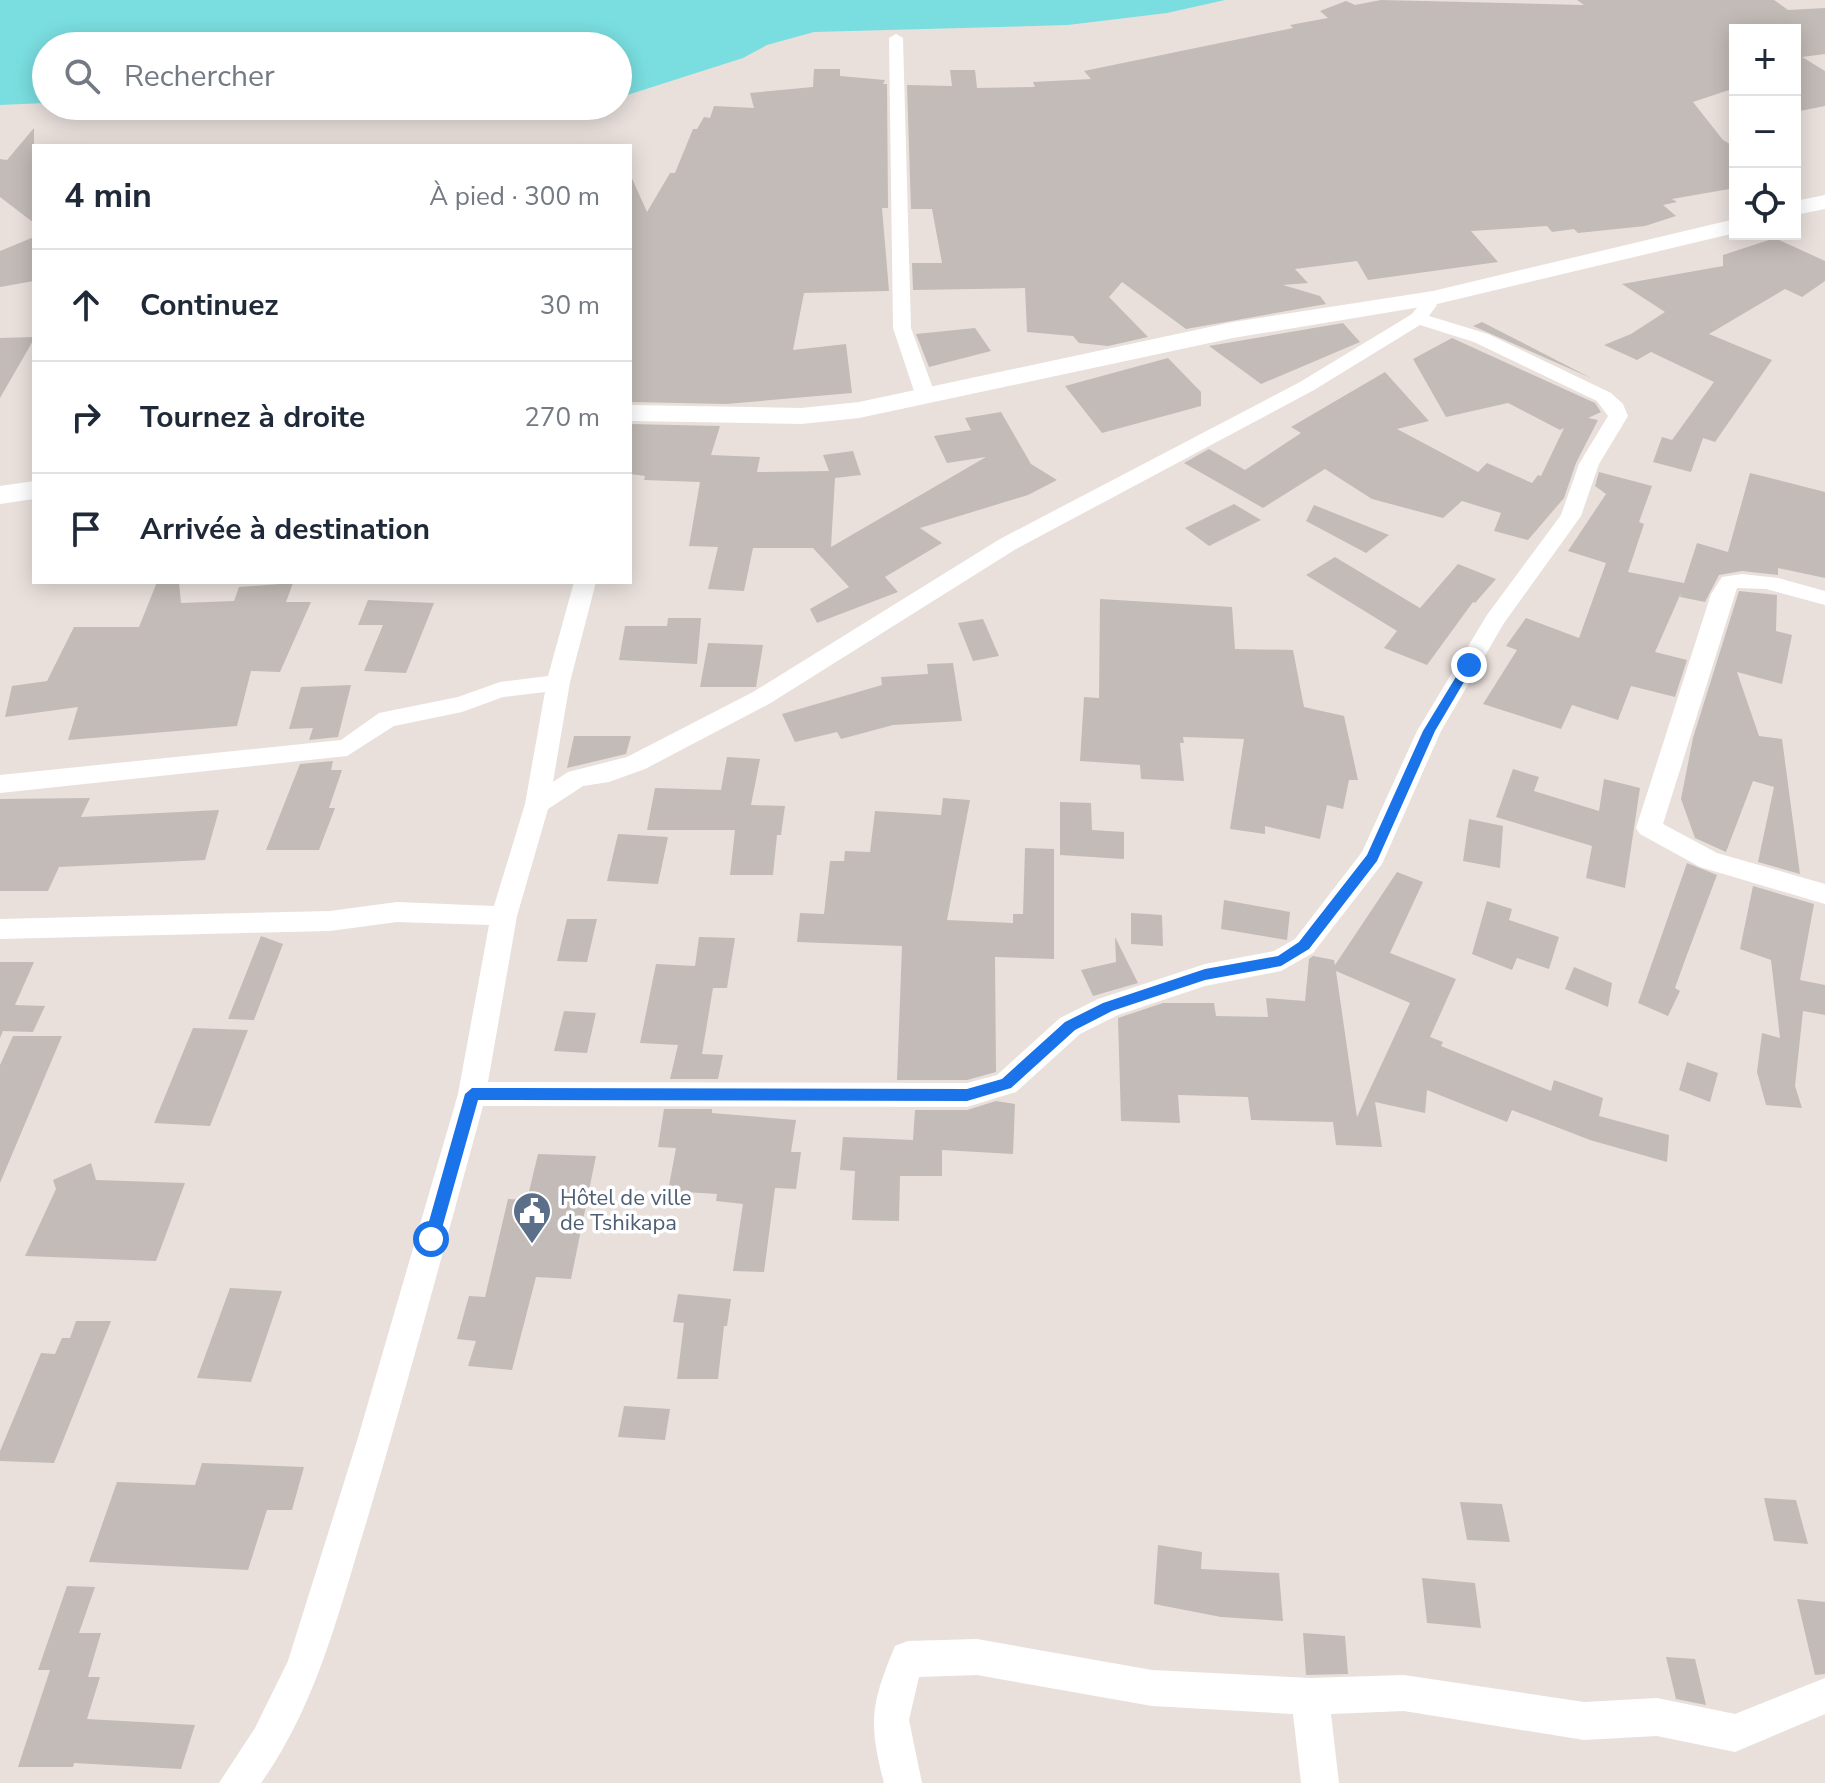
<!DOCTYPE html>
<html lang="fr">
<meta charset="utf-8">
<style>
:root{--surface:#fff;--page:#f2f2f3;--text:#1f2937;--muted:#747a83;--line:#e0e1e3}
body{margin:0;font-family:"Nunito Sans",sans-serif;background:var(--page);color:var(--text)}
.controls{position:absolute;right:24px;top:24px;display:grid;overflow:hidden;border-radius:0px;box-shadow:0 4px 20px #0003}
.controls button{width:72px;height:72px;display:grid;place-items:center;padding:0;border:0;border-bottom:2px solid var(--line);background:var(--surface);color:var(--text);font:40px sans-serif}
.stop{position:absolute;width:24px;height:24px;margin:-18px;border:6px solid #1a73e8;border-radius:50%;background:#fff}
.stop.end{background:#1a73e8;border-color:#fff;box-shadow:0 2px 8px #0008}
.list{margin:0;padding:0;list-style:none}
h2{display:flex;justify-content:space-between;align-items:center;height:104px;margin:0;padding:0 32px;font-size:34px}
h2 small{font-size:26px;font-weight:400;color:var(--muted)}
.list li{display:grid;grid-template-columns:52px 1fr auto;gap:24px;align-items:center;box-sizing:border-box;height:112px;padding:0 32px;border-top:2px solid var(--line)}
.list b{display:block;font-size:30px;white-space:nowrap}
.list em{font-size:26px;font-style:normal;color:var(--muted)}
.icon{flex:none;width:44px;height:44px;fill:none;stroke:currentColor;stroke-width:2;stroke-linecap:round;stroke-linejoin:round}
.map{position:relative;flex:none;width:1825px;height:1783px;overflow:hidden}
.search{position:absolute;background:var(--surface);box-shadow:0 4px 20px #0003;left:32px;top:32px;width:600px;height:88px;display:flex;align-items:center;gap:20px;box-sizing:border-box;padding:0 28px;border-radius:44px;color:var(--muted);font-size:30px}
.panel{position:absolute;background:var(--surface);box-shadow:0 4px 20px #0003;left:32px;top:144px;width:600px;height:440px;border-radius:0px}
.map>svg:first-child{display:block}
.water{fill:#7adee0}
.building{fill:#c2bbb7;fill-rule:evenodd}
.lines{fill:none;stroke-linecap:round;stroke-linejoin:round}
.minor{fill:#fff;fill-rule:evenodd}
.secondary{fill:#fff;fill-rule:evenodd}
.route{fill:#1a73e8}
.labels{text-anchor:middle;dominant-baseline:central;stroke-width:7;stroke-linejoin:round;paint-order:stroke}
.service-label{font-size:22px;fill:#4e5e75;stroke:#fff;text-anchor:start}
</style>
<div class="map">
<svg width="1825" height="1783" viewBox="0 0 1825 1783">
<rect width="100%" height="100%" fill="#e9e0dc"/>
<path class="water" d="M0 0H1225L1167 13 1068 25 814 32 767 45 743 58 618 98V46H46V103L0 105Z
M60 106H598C533 130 472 116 406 115 291 114 173 131 60 106Z"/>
<path class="building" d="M1381 0 1584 5 1577 0H1774L1788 10 1825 8V54L1802 57 1825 71V106L1795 112V30H1735V88L1693 102 1723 140 1735 147V188L1672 199 1677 202 1663 205 1676 216 1645 226 1578 233 1574 229 1552 232 1547 226 1471 231 1498 262 1368 280 1357 261 1295 269 1308 283 1283 285 1320 296 1326 304 1186 329 1122 282 1109 297 1148 337 1108 346 1079 343 1073 336 1027 332 1025 288 913 290 912 263H942L932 209H911L907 85 952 86 950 70H975L977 88 1035 87 1033 82 1091 79 1084 71 1293 28 1290 25 1328 18 1320 11 1346 1 1355 5Z
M814 69H840V76L885 80 883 84H887L888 208H882L889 291 804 293 793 350 846 344 852 393 726 404 630 402V174L647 212 670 173H675L693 129H697L704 117 710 118 714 106 754 108 750 93 813 87Z
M34 128V223L0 197V159L7 160Z
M34 237V281L0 287V251Z
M1775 238 1825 261V281L1802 297 1785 289 1709 334 1772 360 1715 442 1703 438 1691 472 1653 462 1662 437 1672 440 1714 382 1651 352 1637 360 1604 345 1631 334 1665 312 1622 284 1723 266V255Z
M1482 322 1591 378 1473 326Z
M1343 323 1360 342 1261 384 1209 346Z
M975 328 991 351 929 367 916 334Z
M34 337V339L0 398V338Z
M1452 338 1595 403 1601 412 1588 418 1598 420 1576 463 1564 498 1528 540 1494 531 1501 513 1462 501 1443 518 1372 499 1325 469 1263 508 1184 463 1209 449 1245 470 1301 433 1291 427 1385 372 1429 421 1397 429 1478 472 1487 463 1532 483 1538 475 1541 476 1564 428 1560 430 1508 403 1446 417 1413 359Z
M1168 358 1201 392V406L1102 433 1065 386Z
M1001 412 1031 464 1057 480 1028 495 920 528 942 543 885 577 898 592 817 623 810 609 849 587 813 548H753L744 591 708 589 718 547 689 546 700 482 644 480 645 476 630 474V424L720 426 711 455 760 457 757 472 829 471 823 455 853 451 861 475 835 478 831 547 986 457 947 463 934 436 971 430 965 418Z
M1599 472 1652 486 1639 522 1644 524 1628 572 1684 583 1697 543 1728 552 1750 473 1825 492V578L1778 568V575L1742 571 1719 575 1705 602 1680 597 1681 593 1655 652 1687 660 1675 697 1631 686 1618 720 1572 705 1561 729 1483 704 1517 650 1506 646 1526 618 1579 638 1606 563 1568 551 1606 494 1595 486Z
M1234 504 1261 520 1209 546 1185 528Z
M1314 505 1389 535 1366 553 1306 521Z
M1335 557 1420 608 1458 564 1496 579 1475 603 1473 602 1427 665 1384 648 1397 631 1306 575Z
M157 582H179L181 603 234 601 239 587 293 583 286 602H311L280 672 251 671 237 726 68 740 78 707 5 717 12 686 47 681 74 627H139Z
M1739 591 1777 595 1776 631 1792 635 1782 684 1737 672 1759 736 1782 739 1800 874 1758 862 1774 787 1753 781 1726 852 1695 838 1681 799 1693 738Z
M1100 599 1232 607 1235 649 1293 650 1304 707 1344 716 1358 780H1349L1343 809 1327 805 1320 839 1265 826V834L1230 829 1244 739 1183 737 1184 743H1180L1184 781 1141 779 1140 765 1080 761 1084 697 1099 698Z
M368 600 434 603 406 673 364 671 383 625H358Z
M668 618H701L697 664 619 660 625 626H667Z
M983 619 999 656 973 661 958 623Z
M708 643 763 645 756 687H700Z
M953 663 962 721 893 725 841 739 837 732 795 742 782 714 882 685 881 677 928 674 927 664Z
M351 685 338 737 309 740 313 728 289 729 301 687Z
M574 736H631L626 754 567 768Z
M727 757 760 759 751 805 785 806 781 835H777L773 875H730L735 830H647L655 788 721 790Z
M333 761 331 770H342L329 808H335L319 850H266L300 764Z
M1513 769 1539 777 1534 791 1599 811 1604 779 1640 788 1625 888 1586 878 1592 846 1496 817Z
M90 798 81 817 219 810 205 860 59 867 48 891H0V799Z
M943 798 970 800 947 920 1013 923V914H1023L1025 848 1054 849V959L995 957 996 1072 967 1080H897L902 946 797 942 800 913 824 914 830 861H844L845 851 870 852 875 811 941 815Z
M1060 802 1091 803 1092 830 1124 832V859L1060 855Z
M1469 819 1503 826 1500 868 1463 861Z
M618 834 668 837 658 884 607 881Z
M1687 863 1717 875 1685 960 1675 988 1680 991 1668 1016 1638 1003Z
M1397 872 1423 882 1390 953 1456 979 1430 1037 1443 1042 1441 1046 1551 1091 1554 1080 1603 1098 1599 1116 1669 1135 1667 1162 1590 1140 1512 1110 1507 1122 1427 1090 1425 1113 1375 1102 1382 1147 1336 1145 1333 1122 1251 1120 1248 1097 1178 1095 1180 1123 1121 1121 1118 1018 1163 1003H1214L1216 1016 1268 1017 1266 998 1305 1001 1309 959 1313 956 1334 960 1335 965ZM1336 971 1410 1003 1357 1117Z
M1753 886 1814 904 1800 980 1825 985V1015L1803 1011 1795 1086 1802 1108 1766 1105 1757 1072 1762 1033 1780 1038 1771 960 1740 949Z
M1224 900 1290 912 1287 940 1221 929Z
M1487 901 1512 909 1509 920 1559 937 1549 969 1517 958 1512 970 1472 954Z
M1131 913 1162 915 1163 946 1131 944Z
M567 919H597L587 962 557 961Z
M261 936 283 944 254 1020 228 1019Z
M699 937 735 938 727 988H713L702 1054 723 1055 718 1079H670L678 1045 640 1043 656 964 695 966Z
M1115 937 1138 983 1093 996 1081 970 1116 962Z
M0 962H34L15 1005 45 1006 33 1032 3 1031 0 1038Z
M1574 967 1612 983 1608 1007 1565 989Z
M564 1011 596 1013 587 1053 554 1051Z
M193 1028 248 1030 210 1126 154 1123Z
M13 1036H62L0 1183V1065Z
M1687 1062 1718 1073 1710 1102 1679 1090Z
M996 1101 1015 1104 1013 1154 942 1150V1176H900L899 1221 852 1220 855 1171 840 1170 843 1137 913 1140 915 1110H967Z
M664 1109H712V1113L796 1120 791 1152H801L796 1189 775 1188 764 1272 733 1271 743 1204 716 1201 717 1194 668 1191 676 1148 658 1147Z
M538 1154 596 1156 571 1279 536 1277 512 1370 468 1366 476 1341 457 1339 469 1296 485 1297 508 1199 527 1200Z
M91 1163 96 1180 185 1183 156 1261 25 1256 56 1189 53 1180Z
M230 1288 282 1291 251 1382 197 1378Z
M678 1294 731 1299 727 1326H724L718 1379H677L684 1323 673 1322Z
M76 1321H111L54 1463 0 1461V1451L41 1353 55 1354 62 1338H70Z
M624 1406 670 1409 665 1440 618 1437Z
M202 1463 304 1467 292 1510H267L248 1570 89 1562 117 1482 195 1485Z
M1764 1498 1796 1500 1808 1544 1774 1541Z
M1460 1502 1502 1504 1510 1542 1467 1540Z
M1158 1545 1202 1552 1201 1569 1279 1573 1283 1621 1221 1617 1154 1604Z
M1422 1578 1475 1583 1481 1628 1427 1623Z
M67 1586 95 1587 79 1633H101L88 1677H100L87 1719 195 1725 181 1769 74 1763 73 1767H18L50 1670H38Z
M1797 1599 1825 1602V1674L1815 1675Z
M1303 1633 1345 1636 1348 1674 1306 1675Z
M1666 1657 1695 1659 1706 1705 1676 1699Z"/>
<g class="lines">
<path class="minor" d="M896 34 903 38 911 328 935 394 925 400 915 394 893 328 889 38Z
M1428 300 1437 305 1429 316 1488 334 1611 393 1623 404 1628 416 1599 464 1581 516 1504 623 1441 731 1382 864 1313 953 1281 971 1205 986 1118 1015 1080 1034 1016 1092 967 1107 483 1106C445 1244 408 1383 367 1520 339 1611 317 1704 261 1783H219L255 1728 288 1661 357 1441 458 1094 489 925 397 922 330 931 0 939V919L330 911 397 902 494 906 525 804 545 692 503 697 462 712 394 726 347 756 0 793V775L341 740 379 713 458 697 500 682 548 676 574 582H596L570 682 553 782 568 772 627 757 753 692 1000 539 1300 382 1412 314 1422 301ZM1420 325 1474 342 1597 401 1608 416 1579 464 1561 515 1487 615 1417 731 1362 852 1295 939 1274 951 1205 964 1098 999 1060 1018 997 1075 967 1083 488 1082 517 916 548 809 583 786 609 782 645 769 769 704 1016 549 1314 390Z
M1742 574 1778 578 1825 591V605L1766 589 1737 588 1663 824 1717 853 1825 884V904L1700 867 1640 834 1636 828 1711 594 1722 577Z
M977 1639 1152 1670 1310 1678 1404 1675 1584 1702 1657 1698 1735 1714 1825 1678V1714L1735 1752 1657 1736 1584 1740 1404 1711 1331 1714 1339 1783H1301L1293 1714 1152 1706 977 1675 919 1677 909 1720 922 1783H884C868 1722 871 1704 895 1646L908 1641Z"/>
<path class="secondary" d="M1825 195V209L1795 215V201Z
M1735 219V233L1433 305 1233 338 859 418 801 424 630 421V405L801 408 859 402 1233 322 1433 291Z
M34 481V499L0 504V486Z"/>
</g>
<path class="route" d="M1465 662 1474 665 1435 731 1377 861 1309 949 1281 966 1205 980 1112 1011 1075 1030 1011 1088 967 1101 478 1100 439 1239 431 1245 426 1243 424 1239 465 1094 472 1088 967 1089 1002 1079 1065 1022 1103 1003 1205 969 1278 956 1299 942 1367 855 1423 731Z"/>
<defs>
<g id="civic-pin" transform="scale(2)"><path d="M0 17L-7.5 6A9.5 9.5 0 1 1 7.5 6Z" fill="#5c6f8a" stroke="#fff"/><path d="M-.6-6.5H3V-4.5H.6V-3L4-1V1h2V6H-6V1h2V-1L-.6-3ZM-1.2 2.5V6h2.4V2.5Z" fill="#fff"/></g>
</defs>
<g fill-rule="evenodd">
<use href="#civic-pin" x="532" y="1211"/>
</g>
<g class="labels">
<g class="service-label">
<text x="560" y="1198">Hôtel de ville<tspan x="560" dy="25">de Tshikapa</tspan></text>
</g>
</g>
</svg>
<div class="controls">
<button>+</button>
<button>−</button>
<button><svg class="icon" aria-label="locate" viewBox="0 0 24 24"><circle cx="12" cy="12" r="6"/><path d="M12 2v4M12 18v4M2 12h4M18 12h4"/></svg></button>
</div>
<div class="stop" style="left:431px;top:1239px"></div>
<div class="stop end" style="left:1469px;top:665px"></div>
<div class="search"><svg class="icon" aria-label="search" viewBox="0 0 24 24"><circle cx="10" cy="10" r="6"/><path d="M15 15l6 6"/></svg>Rechercher</div>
<section class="panel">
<h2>4 min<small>À pied · 300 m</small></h2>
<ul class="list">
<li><svg class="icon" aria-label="ahead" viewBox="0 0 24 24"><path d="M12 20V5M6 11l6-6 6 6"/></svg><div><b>Continuez</b></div><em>30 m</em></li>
<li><svg class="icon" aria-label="right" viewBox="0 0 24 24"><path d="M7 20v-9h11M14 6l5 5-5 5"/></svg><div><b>Tournez à droite</b></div><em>270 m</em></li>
<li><svg class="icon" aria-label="arrive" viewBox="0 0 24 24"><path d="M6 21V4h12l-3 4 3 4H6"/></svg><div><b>Arrivée à destination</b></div></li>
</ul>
</section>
</div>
